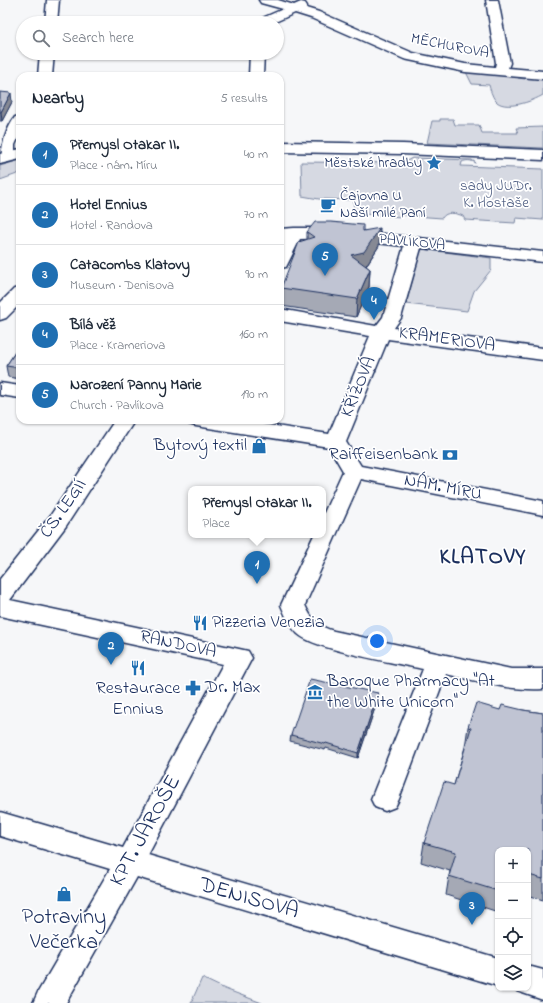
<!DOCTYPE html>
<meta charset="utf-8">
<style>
:root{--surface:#fff;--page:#f6f6f7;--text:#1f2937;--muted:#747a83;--line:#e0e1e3;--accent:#1f6fb2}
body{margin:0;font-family:"Indie Flower",sans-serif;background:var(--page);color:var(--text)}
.controls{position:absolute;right:12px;bottom:12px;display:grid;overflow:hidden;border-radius:8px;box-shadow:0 1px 3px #0004}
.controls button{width:36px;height:36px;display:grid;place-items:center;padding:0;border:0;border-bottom:1px solid var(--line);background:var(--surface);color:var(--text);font:20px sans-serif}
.you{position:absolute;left:377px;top:641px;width:14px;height:14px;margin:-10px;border:3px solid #fff;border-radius:50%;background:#1a73e8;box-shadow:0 0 0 6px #1a73e833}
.badge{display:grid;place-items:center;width:26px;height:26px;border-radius:50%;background:var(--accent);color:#fff;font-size:13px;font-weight:700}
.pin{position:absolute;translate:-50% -33px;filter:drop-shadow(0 1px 2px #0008)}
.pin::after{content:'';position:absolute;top:21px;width:14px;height:12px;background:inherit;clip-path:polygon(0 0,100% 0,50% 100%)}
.popup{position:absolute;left:188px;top:486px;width:138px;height:52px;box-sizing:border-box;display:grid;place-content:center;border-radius:8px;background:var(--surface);filter:drop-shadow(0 1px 3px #0005);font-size:13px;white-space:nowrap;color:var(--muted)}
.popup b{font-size:15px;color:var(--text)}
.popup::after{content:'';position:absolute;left:50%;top:100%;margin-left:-8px;border:8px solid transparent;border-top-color:var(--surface)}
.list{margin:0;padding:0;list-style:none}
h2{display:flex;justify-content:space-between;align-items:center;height:52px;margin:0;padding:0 16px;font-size:17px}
h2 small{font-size:13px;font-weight:400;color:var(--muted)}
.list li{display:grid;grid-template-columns:26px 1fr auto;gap:12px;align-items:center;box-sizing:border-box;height:60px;padding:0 16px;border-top:1px solid var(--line)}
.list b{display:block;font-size:15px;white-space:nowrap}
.list p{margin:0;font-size:13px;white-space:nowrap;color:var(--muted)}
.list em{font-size:13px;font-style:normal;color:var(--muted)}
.icon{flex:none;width:22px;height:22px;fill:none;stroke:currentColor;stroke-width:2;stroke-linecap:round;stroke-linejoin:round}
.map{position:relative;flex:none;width:543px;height:1003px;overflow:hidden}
.search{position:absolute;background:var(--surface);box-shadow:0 1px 3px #0004;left:16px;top:16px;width:268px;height:44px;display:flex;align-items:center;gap:10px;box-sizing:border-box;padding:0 14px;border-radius:22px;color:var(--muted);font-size:15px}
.panel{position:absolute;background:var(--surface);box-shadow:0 1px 3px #0004;left:16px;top:72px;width:268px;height:352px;border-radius:12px}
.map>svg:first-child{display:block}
.green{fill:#d6d9e2;stroke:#7884a0}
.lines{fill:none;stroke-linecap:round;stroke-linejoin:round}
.minor-casing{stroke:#1b2f5e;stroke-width:3}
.major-casing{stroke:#1b2f5e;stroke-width:3}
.minor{fill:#fff;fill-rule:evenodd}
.major{fill:#fff;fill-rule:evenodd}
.wall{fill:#a5a9b5;stroke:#1b2f5e}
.shaded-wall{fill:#868994;stroke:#1b2f5e}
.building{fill:#c0c4d3;stroke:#1b2f5e}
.labels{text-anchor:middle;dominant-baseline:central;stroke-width:3.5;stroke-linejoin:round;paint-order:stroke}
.far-street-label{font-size:15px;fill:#1b2f5e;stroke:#fff}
.far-poi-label{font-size:15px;fill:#1b2f5e;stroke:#fff;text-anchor:end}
.far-park-label{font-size:15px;fill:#4a5a7f;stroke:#fff}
.street-label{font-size:18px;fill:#1b2f5e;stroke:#fff}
.poi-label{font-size:18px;fill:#1b2f5e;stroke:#fff;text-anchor:start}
.district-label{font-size:22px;font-weight:bold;letter-spacing:1px;fill:#1b2f5e;stroke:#fff}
.near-street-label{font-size:22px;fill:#1b2f5e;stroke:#fff}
.near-poi-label{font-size:22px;fill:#1b2f5e;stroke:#fff}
</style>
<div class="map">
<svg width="543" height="1003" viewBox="0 0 543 1003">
<rect width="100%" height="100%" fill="#f6f7f9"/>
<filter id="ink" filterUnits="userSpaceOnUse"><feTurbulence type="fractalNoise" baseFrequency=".025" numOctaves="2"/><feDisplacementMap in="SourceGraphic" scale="8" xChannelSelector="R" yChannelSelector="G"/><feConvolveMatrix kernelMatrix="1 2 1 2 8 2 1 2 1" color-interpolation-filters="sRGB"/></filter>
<g filter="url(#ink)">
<path class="green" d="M466 72 518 77V78L525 79 526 78 543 79V95C533 101 504 112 495 100 492 96 490 89 489 85L472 84Z
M440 119H453L455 125H479L482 133H518L516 128 543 127V148L427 143 432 121H440Z
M412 158 472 160 476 163C471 160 466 160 462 162L461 166 543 169V220L516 218 515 223 465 220 463 216C456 213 446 211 442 218L401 215V217L353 213 354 200 319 199 302 196 301 162 403 163Z
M20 160V173L0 180V166Z
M421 249 491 258V270L474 291 467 311 406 304Z
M202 978 225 989 262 1003H191Z"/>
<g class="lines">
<g class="minor-casing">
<path id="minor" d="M47 0H59L57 23H45Z
M259 0H278L294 5 301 2 305 3 307 6 306 8 319 12 413 53 465 64 495 67 496 63 486 0H498L510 63 508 68 543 71V79L465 72 404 59 311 18 295 13 273 23H256L258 20 283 9 261 3Z
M40 53H54L52 76H38Z
M250 53H264L263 76H249Z
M20 116V134L15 145V157L12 160 7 162 2 160C0 147 7 128 15 117Z
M294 228H330L543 252V262L421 248 401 318 394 328 543 348V360L388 339 346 442 361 466 543 501V515L361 479 305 605C311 619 319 627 334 631L511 669H543V689C510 691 478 681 446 674L399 799 395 807 385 811 375 807 371 799 423 669C397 663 315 650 298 634 290 627 285 615 281 605L314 535H323V515L343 471 329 447 196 426 189 424 186 420H236L329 434 370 336 280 321V309L376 326 383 317 404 246 330 238 300 239 286 267 280 268V245L283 239H280V229Z
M20 288V304L6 318 0 320V303L14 289Z
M0 383 20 386V398L0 395Z
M115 420H135L66 526 10 600 239 649 248 651 252 658 148 855 498 958V986L137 877 66 1003H33L38 992 110 869 0 836V812L123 848 223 664 0 616V579L50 516Z
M528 966 543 970V1000L517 991 515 988H528Z"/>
</g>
<g class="major-casing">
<path id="major" d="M280 142 403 144 543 150V160L403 154 280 152Z
M20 149V159L0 164V154Z"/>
</g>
<use href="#minor" class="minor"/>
<use href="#major" class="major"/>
</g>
<path class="wall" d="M0 92 12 102 2 121H0Z
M363 231 379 246 366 266 370 269 369 287 356 317 281 306V288L307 239V232Z
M20 340V379L8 377 6 366 19 346 18 342Z
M378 693V699L358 758 326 748 325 750 290 741 291 735Z
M500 710H523L543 713V900L528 895V850H498V912L446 895 449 876 450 871 421 862 424 843 454 785 465 747 468 727Z"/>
<path class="shaded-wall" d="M11 93 12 102 2 121 1 112Z
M380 228 379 246 363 270 351 255Z
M370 269 369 287 356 317 357 299Z
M378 693V699L358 758V753Z"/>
<path class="building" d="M0 92 11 93 1 112H0Z
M315 222H331L363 225V231L380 228 364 252 351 255 370 269 357 299 281 288 299 242 314 237 307 232Z
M20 345V368L6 366Z
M310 679 378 693 358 753 326 743 325 744 291 735Z
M476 703 500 710 502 705 523 710 543 713V879L529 875 528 880V850H498V891L449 876 456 852 424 843 444 782 454 785 471 728 468 727Z"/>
</g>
<defs>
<g id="sight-bare" transform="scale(1.2)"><path d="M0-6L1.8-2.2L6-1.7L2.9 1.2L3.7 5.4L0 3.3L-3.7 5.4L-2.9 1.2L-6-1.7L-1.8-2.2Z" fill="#1f6fb2" stroke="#fff" stroke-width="2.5" paint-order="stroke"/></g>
<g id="cafe-bare" transform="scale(1.2)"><path d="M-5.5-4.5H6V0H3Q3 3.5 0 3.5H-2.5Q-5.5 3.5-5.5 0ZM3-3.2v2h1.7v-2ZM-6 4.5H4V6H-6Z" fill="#1f6fb2" stroke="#fff" stroke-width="2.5" paint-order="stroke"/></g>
<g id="shop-bare" transform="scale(1.2)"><path d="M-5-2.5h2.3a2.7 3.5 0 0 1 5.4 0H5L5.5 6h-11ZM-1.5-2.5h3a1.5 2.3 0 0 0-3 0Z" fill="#1f6fb2" stroke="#fff" stroke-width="2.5" paint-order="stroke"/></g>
<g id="bank-bare" transform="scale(1.2)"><path d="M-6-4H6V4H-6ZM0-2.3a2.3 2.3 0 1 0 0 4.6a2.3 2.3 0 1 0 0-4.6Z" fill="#1f6fb2" stroke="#fff" stroke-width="2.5" paint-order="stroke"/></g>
<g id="restaurant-bare" transform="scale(1.2)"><path d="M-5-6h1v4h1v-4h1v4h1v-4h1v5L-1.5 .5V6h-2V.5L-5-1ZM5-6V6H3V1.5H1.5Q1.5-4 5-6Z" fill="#1f6fb2" stroke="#fff" stroke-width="2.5" paint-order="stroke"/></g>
<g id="pharmacy-bare" transform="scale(1.2)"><path d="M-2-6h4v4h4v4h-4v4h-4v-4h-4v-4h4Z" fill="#1f6fb2" stroke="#fff" stroke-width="2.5" paint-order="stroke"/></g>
<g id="museum-bare" transform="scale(1.2)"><path d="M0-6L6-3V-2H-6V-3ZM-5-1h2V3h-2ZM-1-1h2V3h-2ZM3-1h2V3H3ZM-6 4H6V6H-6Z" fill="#1f6fb2" stroke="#fff" stroke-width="2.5" paint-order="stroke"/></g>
</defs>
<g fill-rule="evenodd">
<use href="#sight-bare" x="434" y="163"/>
<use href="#cafe-bare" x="328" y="205"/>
<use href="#shop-bare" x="259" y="446"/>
<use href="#bank-bare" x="450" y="455"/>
<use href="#restaurant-bare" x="200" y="623"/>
<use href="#restaurant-bare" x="138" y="668"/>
<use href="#pharmacy-bare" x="193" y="688"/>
<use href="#museum-bare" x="315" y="692"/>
<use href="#shop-bare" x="64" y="894"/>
</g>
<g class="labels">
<g class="far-street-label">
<text transform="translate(450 46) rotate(11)">MĚCHUROVA</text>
<text transform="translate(412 242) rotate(6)">PAVLÍKOVA</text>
</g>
<g class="far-poi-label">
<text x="422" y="163">Městské hradby</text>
<text x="340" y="196" text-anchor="start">Čajovna U<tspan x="340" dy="17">Naší milé Paní</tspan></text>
</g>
<g class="far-park-label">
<text x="496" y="186">sady JUDr.<tspan x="496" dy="17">K. Hostaše</tspan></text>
</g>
<g class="street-label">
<text transform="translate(447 340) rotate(8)">KRAMERIOVA</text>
<text transform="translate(359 387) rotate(-67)">KŘÍŽOVÁ</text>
<text transform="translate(443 488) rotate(11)">NÁM. MÍRU</text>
<text transform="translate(64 509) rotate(-55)">ČS. LEGIÍ</text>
<text transform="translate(178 645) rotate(12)">RANDOVA</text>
</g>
<g class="poi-label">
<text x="247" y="446" text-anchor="end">Bytový textil</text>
<text x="438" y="455" text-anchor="end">Raiffeisenbank</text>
<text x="212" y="623">Pizzeria Venezia</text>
<text x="327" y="682">Baroque Pharmacy "At<tspan x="327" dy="21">the White Unicorn"</tspan></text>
<text x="205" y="688">Dr. Max</text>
<text x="138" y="689" text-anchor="middle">Restaurace<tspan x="138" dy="21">Ennius</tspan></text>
</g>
<g class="district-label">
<text x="483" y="558">KLATOVY</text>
</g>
<g class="near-street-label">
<text transform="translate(146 831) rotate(-61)">KPT. JAROŠE</text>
<text transform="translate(249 899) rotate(16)">DENISOVA</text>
</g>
<g class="near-poi-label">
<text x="64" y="918">Potraviny<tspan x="64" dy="25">Večerka</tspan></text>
</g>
</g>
</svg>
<div class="controls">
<button>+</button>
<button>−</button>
<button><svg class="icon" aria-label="locate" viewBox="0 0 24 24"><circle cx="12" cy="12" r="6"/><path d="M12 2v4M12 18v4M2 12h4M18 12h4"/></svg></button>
<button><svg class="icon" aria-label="layers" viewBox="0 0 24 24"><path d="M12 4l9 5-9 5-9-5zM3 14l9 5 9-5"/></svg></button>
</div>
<div class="you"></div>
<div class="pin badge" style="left:257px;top:584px">1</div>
<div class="popup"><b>Přemysl Otakar II.</b>Place</div>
<div class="pin badge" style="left:111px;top:665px">2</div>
<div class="pin badge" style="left:472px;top:925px">3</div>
<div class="pin badge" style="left:374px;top:320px">4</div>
<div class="pin badge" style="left:325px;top:276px">5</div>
<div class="search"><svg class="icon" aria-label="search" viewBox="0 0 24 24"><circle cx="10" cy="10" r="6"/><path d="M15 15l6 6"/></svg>Search here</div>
<section class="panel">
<h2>Nearby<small>5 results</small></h2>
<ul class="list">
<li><span class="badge">1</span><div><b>Přemysl Otakar II.</b><p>Place · nám. Míru</p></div><em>40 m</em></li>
<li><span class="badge">2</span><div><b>Hotel Ennius</b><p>Hotel · Randova</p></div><em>70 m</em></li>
<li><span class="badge">3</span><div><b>Catacombs Klatovy</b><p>Museum · Denisova</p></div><em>90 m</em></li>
<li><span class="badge">4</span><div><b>Bílá věž</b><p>Place · Krameriova</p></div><em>160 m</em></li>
<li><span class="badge">5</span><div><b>Narození Panny Marie</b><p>Church · Pavlíkova</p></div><em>190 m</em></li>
</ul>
</section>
</div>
